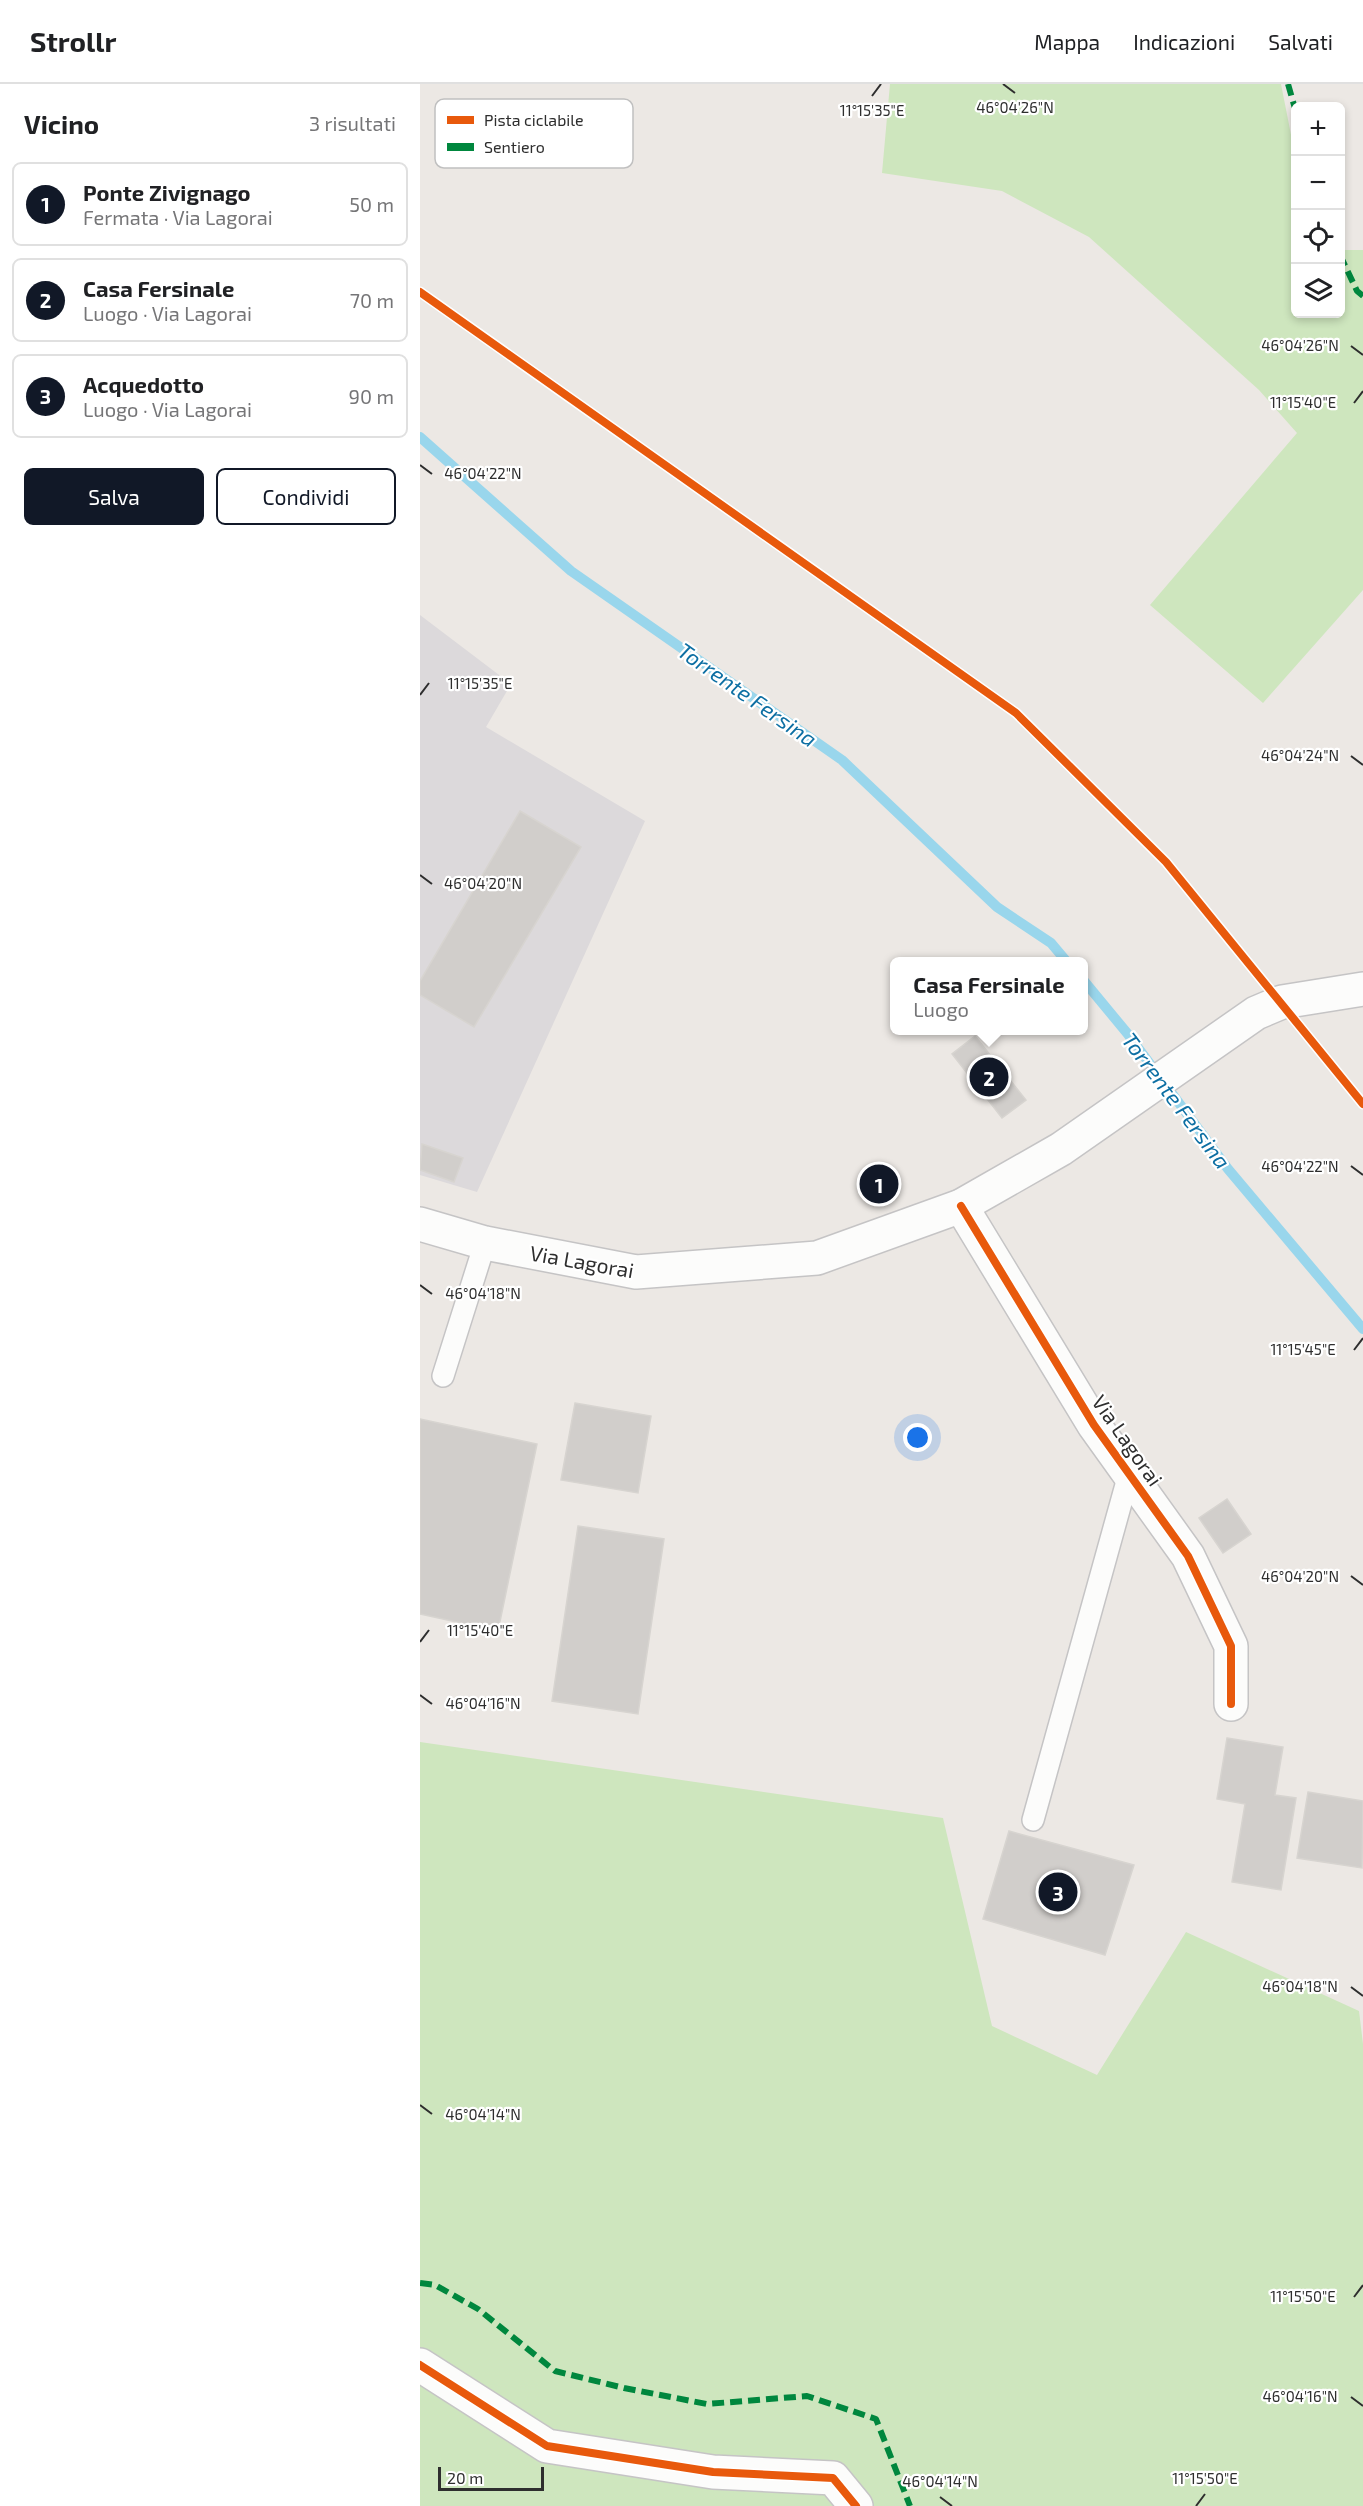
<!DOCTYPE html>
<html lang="it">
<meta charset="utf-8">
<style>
:root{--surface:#fff;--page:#f2f2f2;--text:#202124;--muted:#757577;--line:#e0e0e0;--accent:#111827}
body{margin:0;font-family:"Exo 2",sans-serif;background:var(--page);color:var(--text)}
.controls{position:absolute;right:18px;top:18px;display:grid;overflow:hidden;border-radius:9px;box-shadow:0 3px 9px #0003}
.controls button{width:54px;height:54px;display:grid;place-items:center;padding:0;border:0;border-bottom:2px solid var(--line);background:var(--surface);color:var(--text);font:30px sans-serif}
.scale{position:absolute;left:18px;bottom:15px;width:106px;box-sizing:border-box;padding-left:6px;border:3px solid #2e2e2e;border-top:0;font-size:16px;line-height:21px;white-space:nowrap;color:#2e2e2e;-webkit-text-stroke:4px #fff;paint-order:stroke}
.you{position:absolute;left:498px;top:1354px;width:21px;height:21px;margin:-15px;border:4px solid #fff;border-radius:50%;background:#1a73e8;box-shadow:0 0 0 9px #1a73e833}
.badge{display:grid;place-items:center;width:39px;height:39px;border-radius:50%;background:var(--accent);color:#fff;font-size:20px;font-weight:700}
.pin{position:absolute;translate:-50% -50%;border:3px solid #fff;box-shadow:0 2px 6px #0006}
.popup{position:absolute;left:470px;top:873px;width:198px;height:78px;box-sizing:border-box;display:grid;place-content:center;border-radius:9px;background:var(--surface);filter:drop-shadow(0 2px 4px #0005);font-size:20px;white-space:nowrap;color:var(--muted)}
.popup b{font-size:22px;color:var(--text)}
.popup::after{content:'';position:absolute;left:50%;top:100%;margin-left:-12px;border:12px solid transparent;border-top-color:var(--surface)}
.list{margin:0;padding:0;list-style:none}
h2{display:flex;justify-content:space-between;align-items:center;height:78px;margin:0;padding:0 24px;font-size:26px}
h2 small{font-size:20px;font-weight:400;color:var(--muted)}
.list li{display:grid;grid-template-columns:39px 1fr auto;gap:18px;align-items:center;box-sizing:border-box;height:84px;margin:0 12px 12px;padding:0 12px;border:2px solid var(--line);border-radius:9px}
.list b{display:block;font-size:22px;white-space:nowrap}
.list p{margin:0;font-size:20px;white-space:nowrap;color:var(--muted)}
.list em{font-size:20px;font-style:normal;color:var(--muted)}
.actions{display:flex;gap:12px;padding:18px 24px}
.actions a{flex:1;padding:14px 0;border:2px solid var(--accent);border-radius:9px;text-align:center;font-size:21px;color:var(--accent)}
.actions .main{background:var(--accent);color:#fff}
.icon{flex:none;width:33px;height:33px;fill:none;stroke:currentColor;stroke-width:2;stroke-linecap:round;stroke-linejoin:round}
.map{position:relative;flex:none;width:943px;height:2422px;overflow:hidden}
header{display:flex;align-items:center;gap:36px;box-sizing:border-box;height:84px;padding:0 30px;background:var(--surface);border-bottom:2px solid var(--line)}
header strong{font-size:28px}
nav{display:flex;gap:33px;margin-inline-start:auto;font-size:21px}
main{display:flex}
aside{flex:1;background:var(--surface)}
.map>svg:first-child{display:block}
.industrial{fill:#dcd9db}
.green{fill:#cee6be}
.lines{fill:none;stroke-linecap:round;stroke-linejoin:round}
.stream{stroke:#99d6ec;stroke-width:10}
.building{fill:#d1cecb;stroke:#d7d4d0;stroke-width:1.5}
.lane-casing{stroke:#c5c4c5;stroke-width:24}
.street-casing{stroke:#c5c4c5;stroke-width:36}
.secondary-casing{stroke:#c5c4c5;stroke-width:36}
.lane{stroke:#fcfcfb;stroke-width:21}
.street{stroke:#fcfcfb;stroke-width:33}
.secondary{stroke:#fcfcfb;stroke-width:33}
.quiet{stroke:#00873e;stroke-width:6;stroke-dasharray:12 6;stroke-linecap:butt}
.cycleway-casing{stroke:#fff;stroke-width:11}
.cycleway{stroke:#e8590c;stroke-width:8}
.ticks{fill:none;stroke:#2e2e2e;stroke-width:2}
.labels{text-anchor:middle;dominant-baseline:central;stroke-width:4.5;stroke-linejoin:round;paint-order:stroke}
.street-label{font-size:21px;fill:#2e2e2e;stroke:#fff}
.water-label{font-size:22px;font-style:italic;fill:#0d6fa3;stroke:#fff}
.key{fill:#fff;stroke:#c0c0c0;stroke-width:1.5}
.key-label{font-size:16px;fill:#2e2e2e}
.ticks-label{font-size:15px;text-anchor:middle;fill:#2e2e2e;stroke:#fff;stroke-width:4.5;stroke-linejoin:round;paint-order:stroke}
</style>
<header>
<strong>Strollr</strong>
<nav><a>Mappa</a><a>Indicazioni</a><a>Salvati</a></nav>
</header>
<main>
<aside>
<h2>Vicino<small>3 risultati</small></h2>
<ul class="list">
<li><span class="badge">1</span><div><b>Ponte Zivignago</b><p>Fermata · Via Lagorai</p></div><em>50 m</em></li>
<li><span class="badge">2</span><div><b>Casa Fersinale</b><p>Luogo · Via Lagorai</p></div><em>70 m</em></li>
<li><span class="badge">3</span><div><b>Acquedotto</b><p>Luogo · Via Lagorai</p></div><em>90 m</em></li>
</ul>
<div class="actions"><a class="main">Salva</a><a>Condividi</a></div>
</aside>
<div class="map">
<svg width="943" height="2422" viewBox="0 0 943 2422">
<rect width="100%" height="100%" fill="#ece8e4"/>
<path class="industrial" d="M0 531 91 600 66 643 225 737 57 1108 0 1091Z"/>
<path class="green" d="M470 0H861L875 71 876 230H920L921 166H943V506L843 619 730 521 877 349 839 306 669 153 582 107 462 89Z
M0 1658 523 1734 572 1942 677 1991 766 1848 939 1927 943 1960V2422H0Z"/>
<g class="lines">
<path class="stream" d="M0 353 151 487 422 676 577 823 631 859 647 878
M664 897 707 949 808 1085 943 1245"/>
</g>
<path class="building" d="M100 727 161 763 54 943 0 911V897Z
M555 952 606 1016 582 1034 532 970Z
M2 1060 43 1074 34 1098 0 1086Z
M155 1319 231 1332 218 1409 141 1396Z
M0 1335 117 1360 78 1547 0 1530Z
M807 1415 831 1450 803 1469 779 1434Z
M158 1442 244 1455 218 1630 132 1617Z
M807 1654 863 1663 855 1711 876 1714 861 1806 812 1798 825 1720 797 1715Z
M888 1708 943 1717 942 1784 877 1774Z
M589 1747 714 1781 685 1871 563 1835Z"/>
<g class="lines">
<g class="lane-casing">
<path id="lane" d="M23 1292 65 1159
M613 1736 709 1390"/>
</g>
<g class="street-casing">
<path id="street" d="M541 1122 674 1341 768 1472 811 1562V1620
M0 2281 127 2362 293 2388 413 2394 436 2422"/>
</g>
<g class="secondary-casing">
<path id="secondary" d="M0 1140 65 1159 216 1188 397 1174 541 1122 641 1065 836 929 862 918 943 905"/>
</g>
<use href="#lane" class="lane"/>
<use href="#street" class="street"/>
<use href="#secondary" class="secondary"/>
<path class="quiet" d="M868 0 876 28
M920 171 937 207 943 212
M0 2199 15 2201 58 2225 135 2287 204 2304 287 2320 387 2312 456 2335 490 2422"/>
<g class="cycleway-casing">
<path id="cycleway" d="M0 208 596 629 746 778 943 1020
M541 1122 674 1341 768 1472 811 1562V1620
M0 2281 127 2362 293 2388 413 2394 436 2422"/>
</g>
<use href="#cycleway" class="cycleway"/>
</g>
<path class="ticks" d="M583 0 595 9M452 12 461 0M931 262 943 271M934 319 943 307M0 381 12 390M0 611 9 599M931 672 943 681M0 791 12 800M931 1082 943 1091M0 1201 12 1210M934 1266 943 1254M931 1492 943 1501M0 1558 9 1546M0 1611 12 1620M931 1903 943 1912M0 2021 12 2030M934 2213 943 2201M931 2313 943 2322M520 2413 532 2422M776 2422 785 2410"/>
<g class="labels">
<g class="street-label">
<text transform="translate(162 1177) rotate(10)">Via Lagorai</text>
<text transform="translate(708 1356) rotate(55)">Via Lagorai</text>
</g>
<g class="water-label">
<text transform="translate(328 610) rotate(35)">Torrente Fersina</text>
<text transform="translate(757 1016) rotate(53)">Torrente Fersina</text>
</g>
</g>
<rect x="15" y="15" width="198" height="69" rx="9" class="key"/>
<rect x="27" y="32" width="27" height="8" fill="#e8590c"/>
<rect x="27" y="59" width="27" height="8" fill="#00873e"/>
<g class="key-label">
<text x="64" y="42">Pista ciclabile</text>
<text x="64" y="69">Sentiero</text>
</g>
<g class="ticks-label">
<text x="595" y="29">46°04'26"N</text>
<text x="452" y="32">11°15'35"E</text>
<text x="880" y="267">46°04'26"N</text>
<text x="883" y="324">11°15'40"E</text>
<text x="63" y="395">46°04'22"N</text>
<text x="60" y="605">11°15'35"E</text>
<text x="880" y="677">46°04'24"N</text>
<text x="63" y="805">46°04'20"N</text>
<text x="880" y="1088">46°04'22"N</text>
<text x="63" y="1215">46°04'18"N</text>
<text x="883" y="1271">11°15'45"E</text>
<text x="880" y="1498">46°04'20"N</text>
<text x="60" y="1552">11°15'40"E</text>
<text x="63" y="1625">46°04'16"N</text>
<text x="880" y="1908">46°04'18"N</text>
<text x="63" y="2036">46°04'14"N</text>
<text x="883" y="2218">11°15'50"E</text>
<text x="880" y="2318">46°04'16"N</text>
<text x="785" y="2400">11°15'50"E</text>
<text x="520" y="2403">46°04'14"N</text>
</g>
</svg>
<div class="controls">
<button>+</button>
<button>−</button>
<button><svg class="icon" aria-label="locate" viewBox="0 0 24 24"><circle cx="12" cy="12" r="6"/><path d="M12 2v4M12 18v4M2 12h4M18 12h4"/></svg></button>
<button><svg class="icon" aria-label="layers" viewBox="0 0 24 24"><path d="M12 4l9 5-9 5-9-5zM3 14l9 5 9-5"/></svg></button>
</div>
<div class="scale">20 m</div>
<div class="you"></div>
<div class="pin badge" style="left:459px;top:1100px">1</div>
<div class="pin badge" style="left:569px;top:993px">2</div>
<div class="popup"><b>Casa Fersinale</b>Luogo</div>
<div class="pin badge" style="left:638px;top:1808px">3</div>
</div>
</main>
